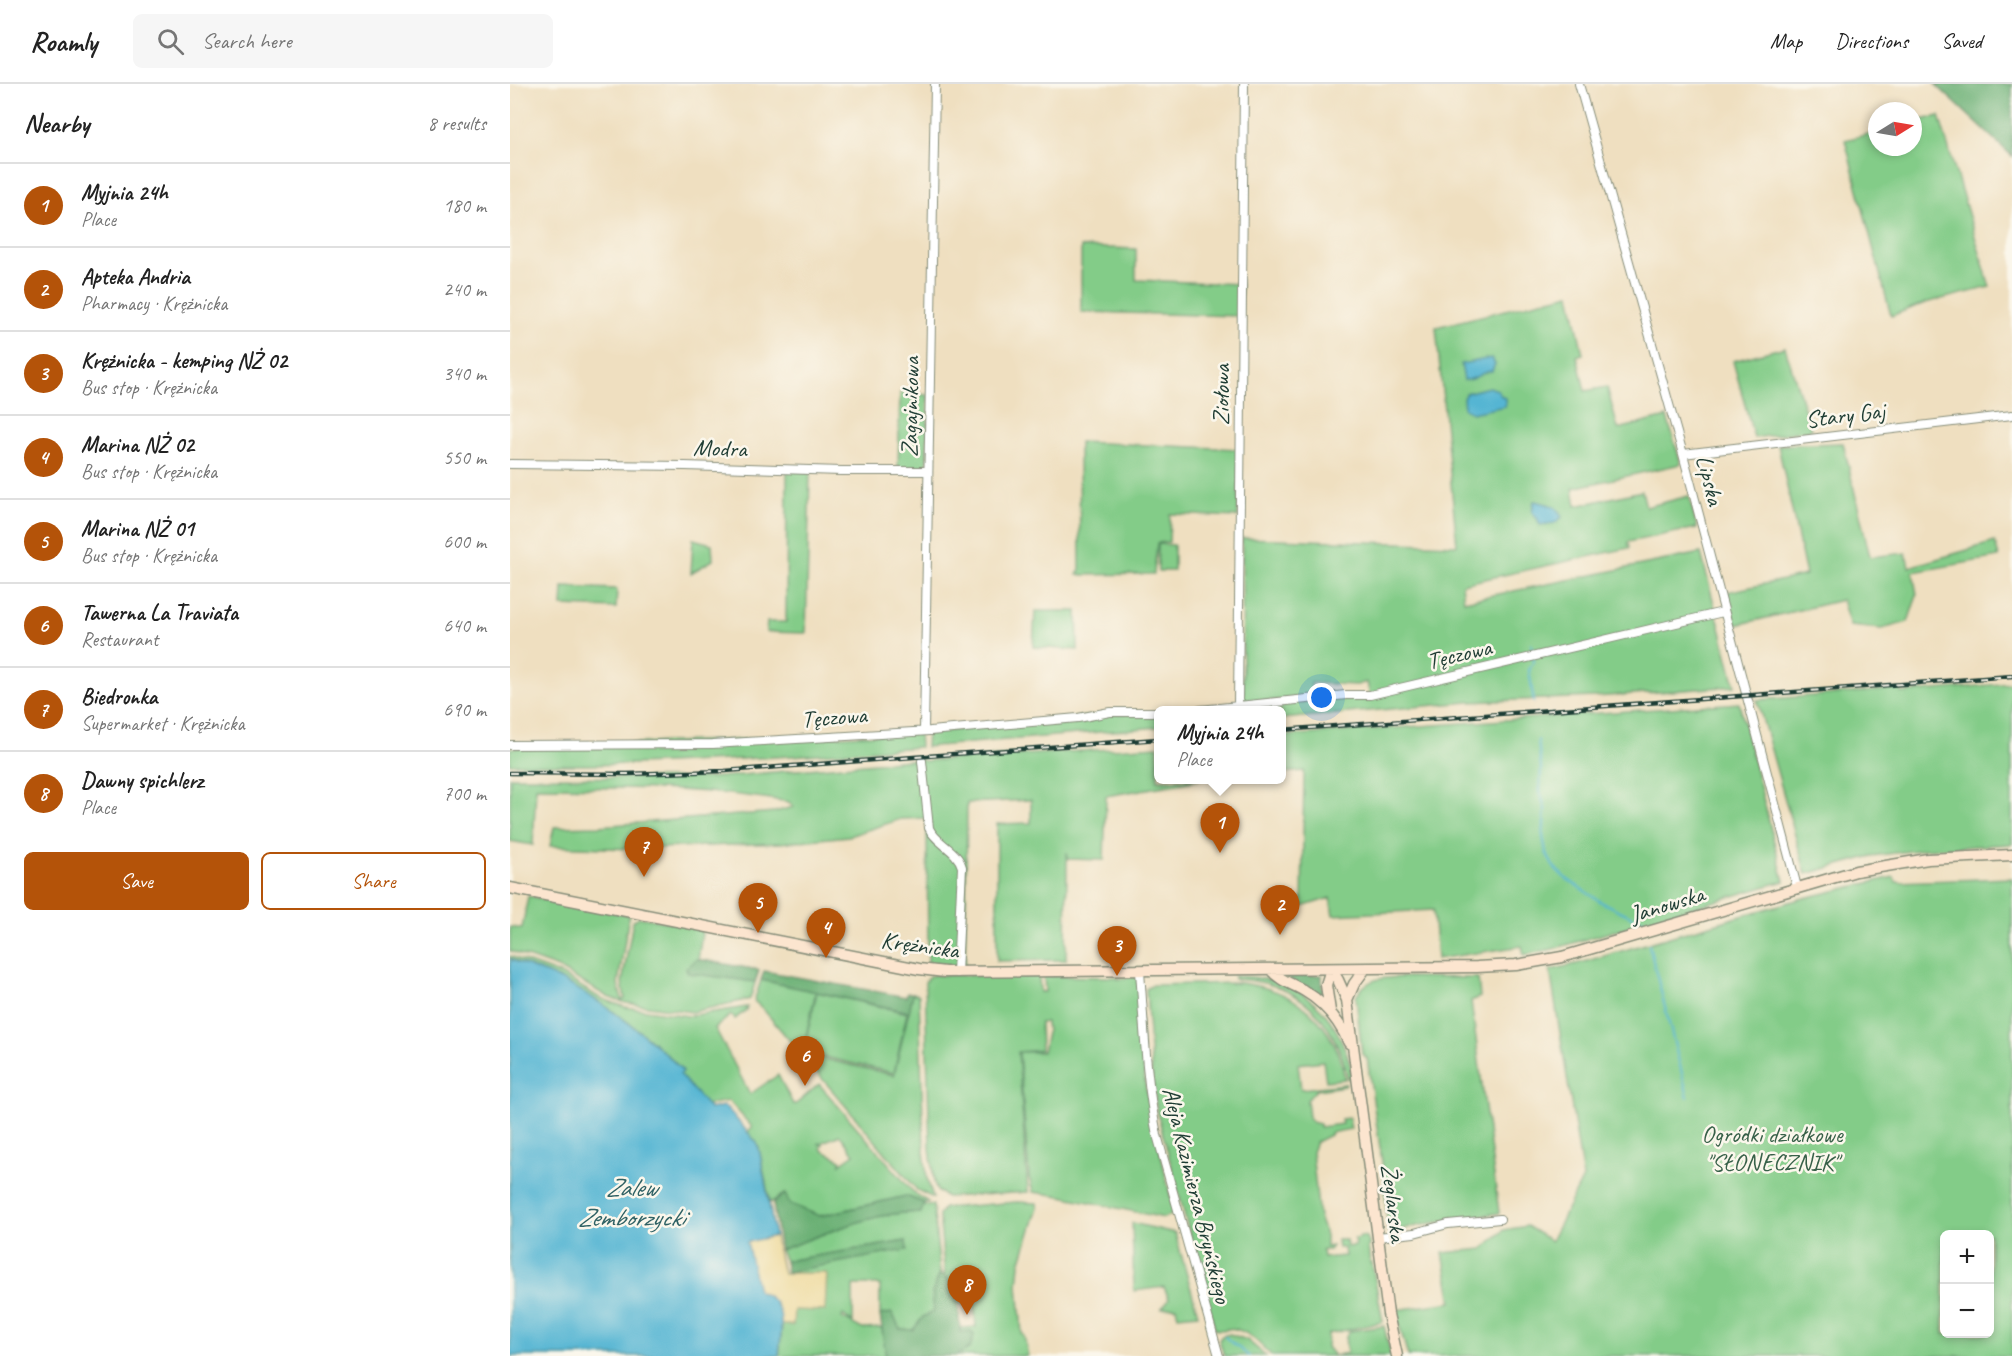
<!DOCTYPE html>
<meta charset="utf-8">
<style>
:root{--surface:#fff;--page:#f6f6f6;--text:#222;--muted:#767676;--line:#e0e0e0;--accent:#b45309}
body{margin:0;font-family:Caveat,sans-serif;background:var(--page);color:var(--text)}
.controls{position:absolute;right:18px;bottom:18px;display:grid;overflow:hidden;border-radius:9px;box-shadow:0 3px 9px #0003}
.controls button{width:54px;height:54px;display:grid;place-items:center;padding:0;border:0;border-bottom:2px solid var(--line);background:var(--surface);color:var(--text);font:30px sans-serif}
.compass{position:absolute;left:1358px;top:18px;width:54px;height:54px;border-radius:50%;background:var(--surface);box-shadow:0 3px 9px #0003;rotate:79deg}
.you{position:absolute;left:812px;top:614px;width:21px;height:21px;margin:-15px;border:4px solid #fff;border-radius:50%;background:#1a73e8;box-shadow:0 0 0 9px #1a73e833}
.badge{display:grid;place-items:center;width:39px;height:39px;border-radius:50%;background:var(--accent);color:#fff;font-size:20px;font-weight:700}
.pin{position:absolute;translate:-50% -50px;filter:drop-shadow(0 2px 3px #0008)}
.pin::after{content:'';position:absolute;top:32px;width:21px;height:18px;background:inherit;clip-path:polygon(0 0,100% 0,50% 100%)}
.popup{position:absolute;left:644px;top:622px;width:132px;height:78px;box-sizing:border-box;display:grid;place-content:center;border-radius:9px;background:var(--surface);filter:drop-shadow(0 2px 4px #0005);font-size:20px;white-space:nowrap;color:var(--muted)}
.popup b{font-size:22px;color:var(--text)}
.popup::after{content:'';position:absolute;left:50%;top:100%;margin-left:-12px;border:12px solid transparent;border-top-color:var(--surface)}
.list{margin:0;padding:0;list-style:none}
h2{display:flex;justify-content:space-between;align-items:center;height:78px;margin:0;padding:0 24px;font-size:26px}
h2 small{font-size:20px;font-weight:400;color:var(--muted)}
.list li{display:grid;grid-template-columns:39px 1fr auto;gap:18px;align-items:center;box-sizing:border-box;height:84px;padding:0 24px;border-top:2px solid var(--line)}
.list b{display:block;font-size:22px;white-space:nowrap}
.list p{margin:0;font-size:20px;white-space:nowrap;color:var(--muted)}
.list em{font-size:20px;font-style:normal;color:var(--muted)}
.actions{display:flex;gap:12px;padding:18px 24px}
.actions a{flex:1;padding:14px 0;border:2px solid var(--accent);border-radius:9px;text-align:center;font-size:21px;color:var(--accent)}
.actions .main{background:var(--accent);color:#fff}
.icon{flex:none;width:33px;height:33px;fill:none;stroke:currentColor;stroke-width:2;stroke-linecap:round;stroke-linejoin:round}
.map{position:relative;flex:none;width:1502px;height:1272px;overflow:hidden}
header{display:flex;align-items:center;gap:36px;box-sizing:border-box;height:84px;padding:0 30px;background:var(--surface);border-bottom:2px solid var(--line)}
header strong{font-size:28px}
nav{display:flex;gap:33px;margin-inline-start:auto;font-size:21px}
.search{width:420px;height:54px;background:var(--page);display:flex;align-items:center;gap:15px;box-sizing:border-box;padding:0 21px;border-radius:9px;color:var(--muted);font-size:22px}
main{display:flex}
aside{flex:1;background:var(--surface)}
.map>svg:first-child{display:block}
.green{fill:#83cc88;stroke:#51845e;stroke-width:1.5;fill-rule:evenodd}
.forest{fill:#6ab074;stroke:#447654;stroke-width:1.5}
.sand{fill:#eeda9e;stroke:#868c69;stroke-width:1.5}
.water{fill:#55b5d3;stroke:#3a7984;stroke-width:1.5}
.lines{fill:none;stroke-linecap:round;stroke-linejoin:round}
.stream{stroke:#55b5d3;stroke-width:2}
.street-casing{stroke:#878e7a;stroke-width:10}
.secondary-casing{stroke:#878e7a;stroke-width:13}
.street{stroke:#fff;stroke-width:8}
.secondary{stroke:#fce5cf;stroke-width:10}
.rail-casing{stroke:#1f3d34;stroke-width:4.5}
.rail{stroke:#fbf7ec;stroke-width:2;stroke-dasharray:7;stroke-linecap:butt}
.labels{text-anchor:middle;dominant-baseline:central;stroke-width:5;stroke-linejoin:round;paint-order:stroke}
.street-label{font-size:24px;fill:#1f3d34;stroke:#fbf7ec}
.park-label{font-size:24px;fill:#386149;stroke:#fbf7ec}
.water-label{font-size:26px;font-style:italic;fill:#2f6164;stroke:#fbf7ec}
</style>
<header>
<strong>Roamly</strong>
<div class="search"><svg class="icon" aria-label="search" viewBox="0 0 24 24"><circle cx="10" cy="10" r="6"/><path d="M15 15l6 6"/></svg>Search here</div>
<nav><a>Map</a><a>Directions</a><a>Saved</a></nav>
</header>
<main>
<aside>
<h2>Nearby<small>8 results</small></h2>
<ul class="list">
<li><span class="badge">1</span><div><b>Myjnia 24h</b><p>Place</p></div><em>180 m</em></li>
<li><span class="badge">2</span><div><b>Apteka Andria</b><p>Pharmacy · Krężnicka</p></div><em>240 m</em></li>
<li><span class="badge">3</span><div><b>Krężnicka - kemping NŻ 02</b><p>Bus stop · Krężnicka</p></div><em>340 m</em></li>
<li><span class="badge">4</span><div><b>Marina NŻ 02</b><p>Bus stop · Krężnicka</p></div><em>550 m</em></li>
<li><span class="badge">5</span><div><b>Marina NŻ 01</b><p>Bus stop · Krężnicka</p></div><em>600 m</em></li>
<li><span class="badge">6</span><div><b>Tawerna La Traviata</b><p>Restaurant</p></div><em>640 m</em></li>
<li><span class="badge">7</span><div><b>Biedronka</b><p>Supermarket · Krężnicka</p></div><em>690 m</em></li>
<li><span class="badge">8</span><div><b>Dawny spichlerz</b><p>Place</p></div><em>700 m</em></li>
</ul>
<div class="actions"><a class="main">Save</a><a>Share</a></div>
</aside>
<div class="map">
<svg width="1502" height="1272" viewBox="0 0 1502 1272">
<rect width="100%" height="100%" fill="#fbf7ec"/>
<filter id="ink" filterUnits="userSpaceOnUse"><feTurbulence type="fractalNoise" baseFrequency=".0167" numOctaves="2"/><feDisplacementMap in="SourceGraphic" scale="12" xChannelSelector="R" yChannelSelector="G"/><feConvolveMatrix kernelMatrix="1 2 1 2 8 2 1 2 1" color-interpolation-filters="sRGB"/></filter>
<filter id="wash" filterUnits="userSpaceOnUse"><feTurbulence type="fractalNoise" baseFrequency=".008" numOctaves="4" result="noise"/><feDisplacementMap in="SourceGraphic" scale="24" xChannelSelector="R" yChannelSelector="G"/><feGaussianBlur stdDeviation="1.35" result="paint"/><feColorMatrix in="noise" values="0 0 0 0 0 0 0 0 0 0 0 0 0 0 0 0 0 1.4 0 .05"/><feComposite in="paint" operator="in"/></filter>
<g filter="url(#wash)">
<rect width="100%" height="100%" fill="#efdfc0"/>
<path class="green" d="M1429 32 1480 203 1415 219 1381 232 1335 56 1367 48V63H1403V38Z
M571 163 626 165V196L731 200 730 232 571 228Z
M1060 210 1073 270 1067 272 1075 307 1097 303 1108 345 1157 333 1171 380 1063 404 1066 422 1132 407 1136 423 1179 412 1187 444 1118 458 1119 464 952 500 954 517 1191 469 1225 602 1085 613 959 618 772 635 771 626H713L809 616 860 613 857 598 847 601 801 599V613L735 619 733 609 732 454 947 461 926 243Z
M1275 263 1301 346 1244 354 1223 277Z
M390 309 418 311 417 381 412 384 388 385Z
M569 358 729 365 728 433 660 430 659 458 647 459 644 490 567 491 570 485Z
M1333 359 1360 473 1396 469 1399 483 1485 458 1489 473 1403 488 1407 511 1398 538 1372 545 1340 542 1332 516 1226 541 1217 508 1296 491 1268 361Z
M277 386 300 387 296 549 256 548 257 538H276Z
M183 455 202 460 203 476 181 489Z
M648 460 664 461V487H648Z
M53 503 107 505 106 524 52 522Z
M525 527H567L568 566 523 563Z
M1502 599V760L1416 765 1362 772 1296 790 1247 616 1391 605V609Z
M1229 619 1274 797 1043 865 1014 871 1012 862 927 875 923 826 823 831 820 814 792 823 794 687 772 689V652Z
M601 630H648V643L416 663 417 649Z
M409 649 410 663C273 672 137 685 0 680V664Z
M648 662V696H690L596 712 594 776 558 775 557 768 556 876 487 877V740L521 739V716L457 719 455 883 418 881 417 734 391 735 339 752 270 759 123 765 40 762 44 743 89 742 265 728 283 723 279 718C196 703 110 704 26 703L23 761 0 757V693L197 694 411 675 413 677Z
M1384 793 1386 798 1502 794V1272H898L885 1226 942 1218 933 1169 973 1165 994 1146 1017 1142 1041 1157 1073 1094 1040 886 1070 879 1290 815ZM1434 1150H1480V1250H1434Z
M18 812 119 831 108 900 112 916 115 915 112 899 123 837 129 833 187 843 192 849 188 876 249 886 240 915 182 928 116 919 98 913 48 884 0 867V843L12 845Z
M0 872 52 891 90 914 115 923 178 932 237 923 236 926 225 935 221 931 205 944 240 1010 268 991 283 1020H286L309 1000 405 1110 418 1118 414 1119 396 1112 309 1132 279 1120 274 1110 260 1119 249 1064 237 1049 242 1043 219 1017 196 1021 169 991 173 987C141 952 93 918 51 896 35 888 17 882 0 875ZM330 1051 344 1070 330 1080 331 1076 313 1067 311 1064 313 1060H308Z
M425 891 529 892 530 908H535L534 892 607 893 608 895 624 892 628 895 635 1000 663 1124 662 1130 654 1134 551 1112 523 1108 519 1093 509 968H533L537 949 536 938 530 939 531 966 508 968 518 1108 437 1113 427 1107 424 1098 420 1064 415 898 419 892Z
M724 892C791 892 829 928 843 992L842 994 838 995C825 934 788 897 724 895Z
M899 893 968 894 970 913 961 917 989 1129 922 1139 878 1148 874 1092 857 974 852 970 846 913C857 891 877 894 899 893Z
M251 896 306 907 292 970 384 991 403 909 409 911 414 1067 417 1094 423 1114 407 1106 252 924 244 917Z
M730 899C786 905 825 938 835 995L816 997 813 977 788 980 791 1005 836 1000 835 1002 806 1006 797 1016 799 1033 802 1038 810 1040V1043L832 1040 831 1035 839 1034 841 1045 820 1049V1051L806 1058 802 1068 809 1133 816 1152V1163L822 1162 819 1166H812L813 1174 835 1172 834 1164H828L827 1156H836L837 1163 845 1162 844 1155 850 1154V1152L857 1153 860 1162H858L860 1179H862L873 1238 818 1250 817 1263 824 1272 837 1269C837 1262 832 1253 840 1247L874 1242 881 1272H762C752 1262 740 1248 725 1245 718 1243 713 1248 705 1245L647 1028 642 994 636 905 643 901Z
M307 908 397 929 384 989 293 968Z
M507 1118 527 1119 528 1123 510 1180 508 1201 512 1250 514 1251 518 1272H446L460 1263 450 1248V1244L466 1243 464 1219 448 1220 438 1194 435 1192 429 1131 434 1124Z
M423 1121 430 1189 423 1211 424 1227 413 1233 403 1246 390 1245 382 1229 370 1231V1201H343V1239L333 1231 332 1234 352 1245 372 1244 376 1272H269L272 1240 283 1241 284 1189 272 1190 277 1188 378 1169 396 1157 275 1177 270 1166C310 1152 369 1125 410 1129L413 1122Z
M622 1139 665 1149 688 1230 668 1232 666 1223 652 1224 659 1215 654 1203 624 1207Z
M720 1250 737 1256 756 1272H714L709 1256 712 1252Z"/>
<path class="forest" d="M1425 0H1502V72Z
M187 875 249 886 245 898 178 889 176 884Z
M254 887 396 913 397 909H403L399 928 251 896Z
M774 891H812V903L817 920Z
M275 1110 280 1120 310 1132 396 1112 414 1119 411 1129C369 1125 310 1152 270 1166L263 1119Z
M396 1157 397 1166 277 1188 275 1177Z
M430 1189C449 1201 449 1228 450 1248L461 1247 464 1251 460 1264 446 1272H376L370 1231 382 1229 390 1245 403 1246 413 1233 424 1227 422 1209Z"/>
<path class="sand" d="M265 1152 273 1190 284 1189H317L315 1227 284 1226 283 1241H272L269 1272H250L237 1157Z"/>
<path class="water" d="M981 274 985 280 982 287C971 287 965 297 954 296L951 280Z
M979 303 988 306 991 312 995 314V322L962 329 954 325 953 314 956 309Z
M1024 417C1036 420 1047 420 1052 433L1045 439 1030 441 1027 434 1022 428Z
M0 875C16 882 32 887 47 894 89 914 142 954 173 987L170 991 200 1025 213 1022 217 1024 247 1059 249 1064 265 1152 237 1158 248 1207C279 1219 271 1245 269 1272H0Z"/>
<g class="lines">
<path class="stream" d="M1021 559 1024 577 1019 586 1024 618
M1028 656 1031 684 1030 707 1035 725 1033 753 1036 768 1043 782 1054 793 1091 818 1127 835 1133 836V839
M1139 861 1178 1013
M715 1253 739 1272"/>
</g>
</g>
<g filter="url(#ink)">
<g class="lines">
<g class="street-casing">
<path id="street" d="M1069 0 1173 370 1287 803
M1173 370 1502 331
M0 380 175 382 331 387H418
M728 622 734 0
M690 626 836 611H860L1213 528
M414 647 425 0
M0 661 203 660 420 647 568 634 600 628H648
M412 677 419 744C426 760 447 765 452 783L447 889
M630 887C634 942 636 997 647 1051L709 1272
M868 1153 904 1149 938 1140 990 1135"/>
</g>
<g class="secondary-casing">
<path id="secondary" d="M0 804 409 885 435 888 967 883 1006 881 1052 873 1346 787 1418 775 1502 771
M821 885 828 896 837 916 878 1230 887 1272
M761 886C769 896 782 900 793 906 815 919 829 936 839 959
M837 916 844 900 855 885
M820 927 816 901 821 885"/>
</g>
<use href="#street" class="street"/>
<use href="#secondary" class="secondary"/>
<g class="rail-casing">
<path id="rail" d="M771 646 1502 592
M0 689 117 690 215 687 648 655"/>
</g>
<use href="#rail" class="rail"/>
</g>
</g>
<g class="labels">
<g class="street-label">
<text transform="translate(711 311) rotate(-90)">Ziołowa</text>
<text transform="translate(400 323) rotate(-89)">Zagajnikowa</text>
<text transform="translate(1335 331) rotate(-7)">Stary Gaj</text>
<text transform="translate(210 364) rotate(2)">Modra</text>
<text transform="translate(1200 396) rotate(76)">Lipska</text>
<text transform="translate(949 570) rotate(-13)">Tęczowa</text>
<text transform="translate(324 633) rotate(-4)">Tęczowa</text>
<text transform="translate(1157 820) rotate(-17)">Janowska</text>
<text transform="translate(410 861) rotate(8)">Krężnicka</text>
<text transform="translate(687 1111) rotate(76)">Aleja Kazimierza Bryńskiego</text>
<text transform="translate(884 1119) rotate(83)">Żeglarska</text>
</g>
<g class="park-label">
<text x="1262" y="1050">Ogródki działkowe<tspan x="1262" dy="28">"SŁONECZNIK"</tspan></text>
</g>
<g class="water-label">
<text x="121" y="1103">Zalew<tspan x="121" dy="30">Zemborzycki</tspan></text>
</g>
</g>
</svg>
<div class="controls">
<button>+</button>
<button>−</button>
</div>
<svg class="compass" viewBox="-18 -18 36 36"><path d="M0-13l5 13h-10z" fill="#e53935"/><path d="M0 13l5-13h-10z" fill="#767676"/></svg>
<div class="you"></div>
<div class="pin badge" style="left:710px;top:769px">1</div>
<div class="popup"><b>Myjnia 24h</b>Place</div>
<div class="pin badge" style="left:770px;top:851px">2</div>
<div class="pin badge" style="left:607px;top:892px">3</div>
<div class="pin badge" style="left:316px;top:874px">4</div>
<div class="pin badge" style="left:248px;top:849px">5</div>
<div class="pin badge" style="left:295px;top:1002px">6</div>
<div class="pin badge" style="left:134px;top:793px">7</div>
<div class="pin badge" style="left:457px;top:1231px">8</div>
</div>
</main>
